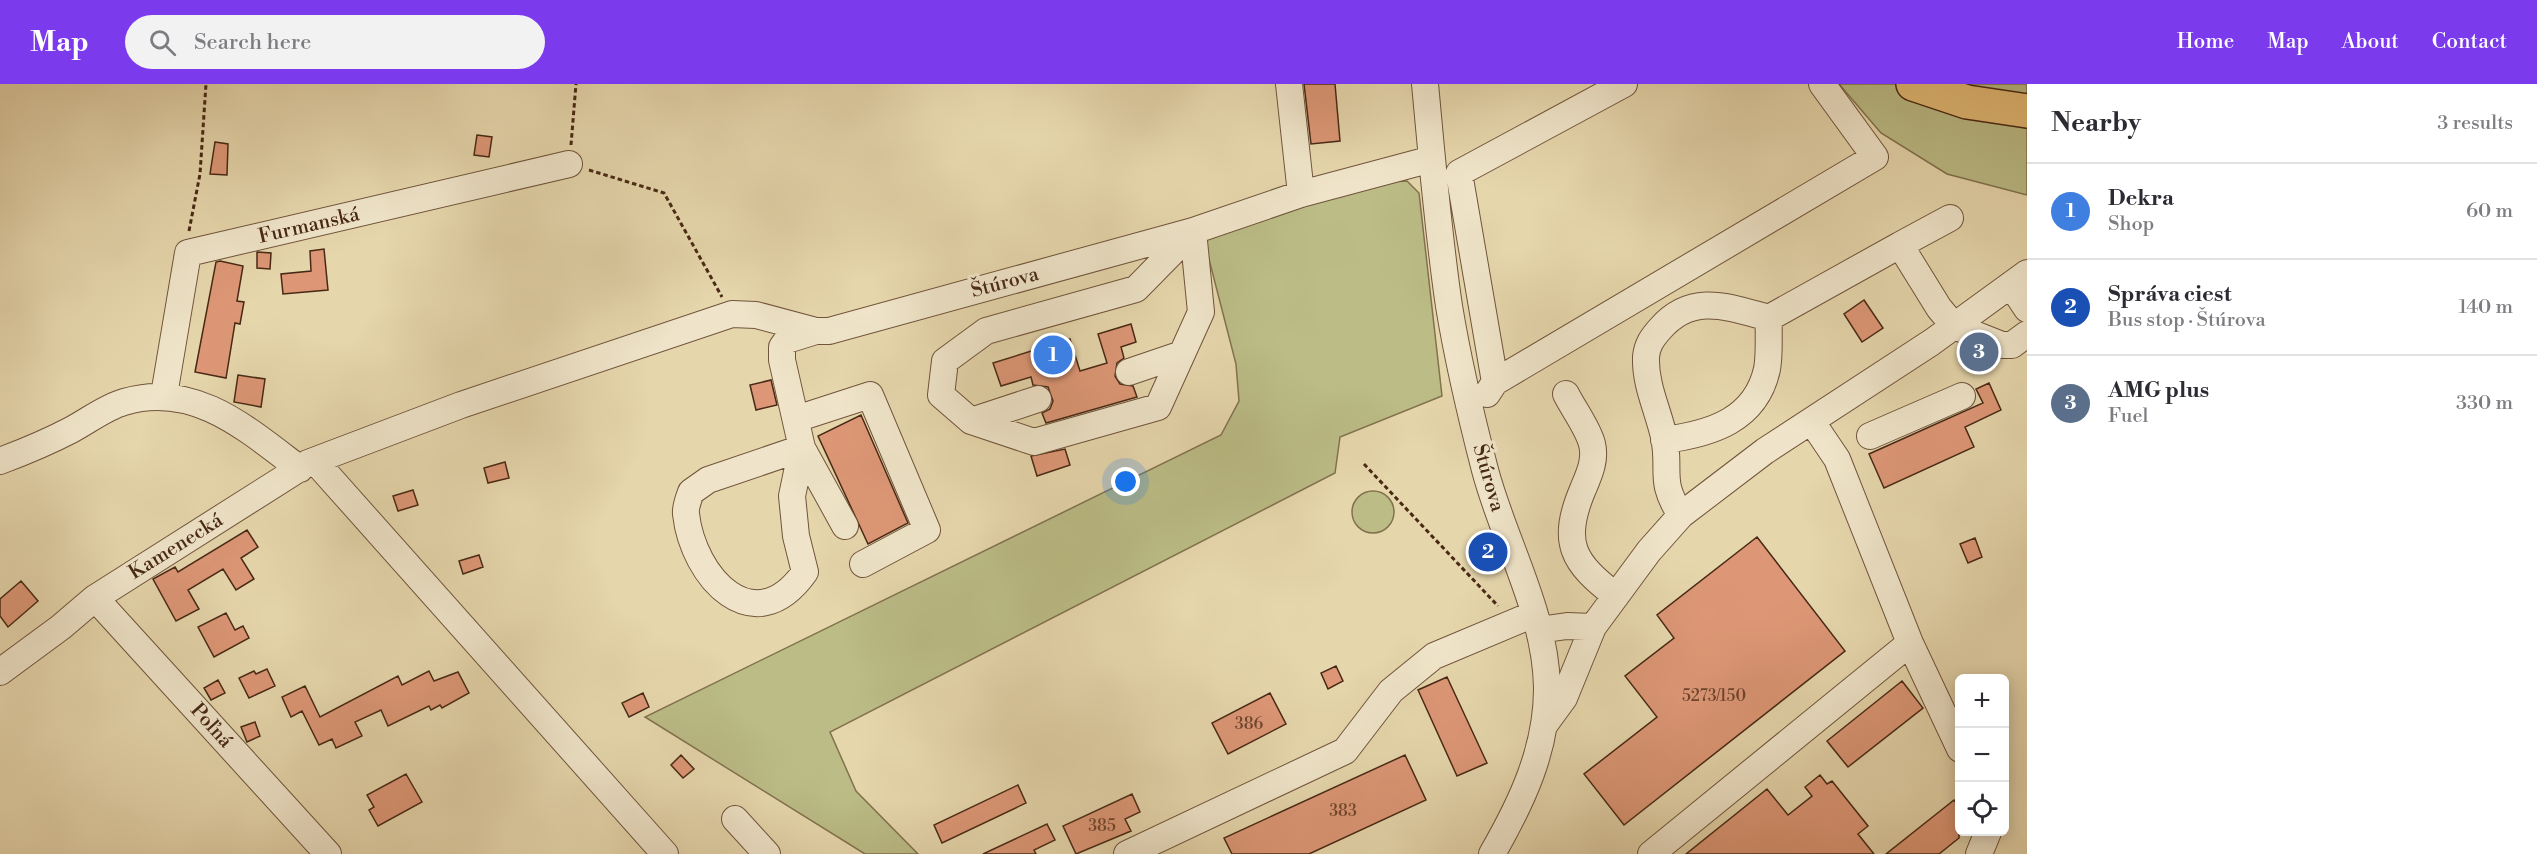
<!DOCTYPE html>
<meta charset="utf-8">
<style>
:root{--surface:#fff;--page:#f2f2f3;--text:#2b2b33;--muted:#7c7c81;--line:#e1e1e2;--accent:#7c3aed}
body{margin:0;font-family:"Libre Bodoni",serif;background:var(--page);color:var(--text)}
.controls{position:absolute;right:18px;bottom:18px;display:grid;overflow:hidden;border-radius:9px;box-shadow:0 3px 15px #0003}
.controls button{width:54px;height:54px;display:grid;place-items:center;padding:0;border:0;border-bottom:2px solid var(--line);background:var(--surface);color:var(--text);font:30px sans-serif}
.you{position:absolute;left:1126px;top:398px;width:21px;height:21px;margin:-15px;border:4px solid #fff;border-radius:50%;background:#1a73e8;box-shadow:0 0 0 9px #1a73e833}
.badge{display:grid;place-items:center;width:39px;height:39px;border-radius:50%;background:var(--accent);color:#fff;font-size:20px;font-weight:700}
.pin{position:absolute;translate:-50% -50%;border:3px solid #fff;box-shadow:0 2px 6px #0006}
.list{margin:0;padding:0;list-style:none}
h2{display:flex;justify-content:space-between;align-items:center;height:78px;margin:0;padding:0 24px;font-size:26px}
h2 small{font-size:20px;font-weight:400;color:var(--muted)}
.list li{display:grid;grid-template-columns:39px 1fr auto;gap:18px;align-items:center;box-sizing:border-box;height:96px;padding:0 24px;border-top:2px solid var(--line)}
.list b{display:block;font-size:22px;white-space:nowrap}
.list p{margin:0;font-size:20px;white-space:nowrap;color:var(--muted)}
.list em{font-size:20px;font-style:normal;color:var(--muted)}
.icon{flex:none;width:33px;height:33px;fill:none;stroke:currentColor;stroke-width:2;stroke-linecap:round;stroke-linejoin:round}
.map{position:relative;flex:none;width:2027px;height:770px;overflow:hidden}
header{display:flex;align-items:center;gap:36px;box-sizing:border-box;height:84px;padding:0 30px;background:var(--accent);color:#fff}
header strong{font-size:28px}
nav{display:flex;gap:33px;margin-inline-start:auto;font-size:21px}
.search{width:420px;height:54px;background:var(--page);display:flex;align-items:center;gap:15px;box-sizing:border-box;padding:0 21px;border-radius:33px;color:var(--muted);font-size:22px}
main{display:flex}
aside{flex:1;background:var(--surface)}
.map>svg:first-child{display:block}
.green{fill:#bbbc86;stroke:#82724e;stroke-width:1.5}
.building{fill:#dd9776;stroke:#482915;stroke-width:1.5}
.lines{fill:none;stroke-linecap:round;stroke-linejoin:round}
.minor-casing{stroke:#70543b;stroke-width:28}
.highway-casing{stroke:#482915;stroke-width:36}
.path{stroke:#482915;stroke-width:3;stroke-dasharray:4.5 3;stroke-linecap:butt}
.minor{stroke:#efe4c9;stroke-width:26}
.highway{stroke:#e3bb76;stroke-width:33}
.labels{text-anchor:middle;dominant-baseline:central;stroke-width:6;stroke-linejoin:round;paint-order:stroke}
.number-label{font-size:16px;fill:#6d442d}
.street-label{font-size:20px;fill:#482915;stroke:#efe4c9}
</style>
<header>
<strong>Map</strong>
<div class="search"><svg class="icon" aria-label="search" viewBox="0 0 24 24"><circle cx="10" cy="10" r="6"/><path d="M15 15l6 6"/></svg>Search here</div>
<nav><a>Home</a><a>Map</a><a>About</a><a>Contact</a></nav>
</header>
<main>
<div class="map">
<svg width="2027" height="770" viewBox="0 0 2027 770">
<rect width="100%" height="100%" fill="#e6d6ac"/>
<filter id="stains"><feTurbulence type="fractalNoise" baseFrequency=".00333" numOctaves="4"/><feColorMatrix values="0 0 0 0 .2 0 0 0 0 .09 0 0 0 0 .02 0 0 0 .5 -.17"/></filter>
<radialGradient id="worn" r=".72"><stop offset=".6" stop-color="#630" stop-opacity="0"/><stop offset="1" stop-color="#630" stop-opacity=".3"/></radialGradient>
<path class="green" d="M1839 0H2027V111L1947 90 1881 49Z
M1407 97 1419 109 1442 312 1340 353 1335 389 830 648 856 707 918 770H865L645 633 1221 351 1239 317 1236 280 1203 152 1377 98Z
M1352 428a21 21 0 1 1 42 0a21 21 0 1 1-42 0Z"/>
<path class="building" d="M1304 0H1335L1340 57 1311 60Z
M477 51 492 53 489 73 474 71Z
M215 58 228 60 227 91 210 90Z
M324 165 328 206 283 210 281 190 311 187 310 167Z
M257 168 271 169 270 185 257 184Z
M220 177 243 182 237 217 244 218 240 240 235 239 226 294 195 288 216 178Z
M1864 216 1883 244 1862 258 1844 230Z
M1131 240 1136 258 1121 263 1124 274 1117 279 1115 292 1120 300 1133 302 1137 313 1046 339 1042 329 1050 325 1053 317 1048 303 1033 301 1031 293 1001 302 993 279 1070 255 1080 287 1107 279 1098 250Z
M1971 265 1985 271 1982 278 1968 271Z
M238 291 265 295 261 323 234 318Z
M771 296 777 321 756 326 750 301Z
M1989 299 2001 326 1965 343 1974 363 1884 404 1869 370 1983 319 1976 305Z
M861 331 908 439 868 460 818 352Z
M1065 365 1070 381 1037 392 1031 372Z
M505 378 509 394 488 399 484 384Z
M413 406 418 421 398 427 393 412Z
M247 446 258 463 241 474 254 495 236 506 223 485 188 506 199 525 176 537 153 495 175 483 178 488Z
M1757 453 1845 567 1624 741 1584 690 1657 633 1625 592 1674 554 1657 531Z
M1975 454 1982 473 1968 479 1960 460Z
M479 471 483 483 463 490 459 477Z
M21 497 38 517 8 543 0 532V515Z
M226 529 235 546 243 542 249 554 214 573 198 543Z
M1336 582 1343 597 1328 605 1321 589Z
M267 585 275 602 249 614 239 594 254 587 256 590Z
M429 587 434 597 458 588 469 609 442 624 440 621 431 626 429 622 388 642 381 626 355 638 362 652 336 664 332 655 319 661 302 627 291 633 282 613 305 602 320 633 398 592 402 601Z
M1447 593 1487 679 1457 692 1418 606Z
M218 596 225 609 211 616 204 604Z
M1902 597 1923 624 1848 683 1827 657Z
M643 609 649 623 629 633 622 619Z
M1270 609 1286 640 1228 670 1212 639Z
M255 638 260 652 247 658 241 643Z
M681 671 694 685 683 694 671 681Z
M1405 671 1426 716 1309 770H1232L1224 754Z
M406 690 422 718 378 742 369 726 374 723 367 711Z
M1820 691 1827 700 1832 697 1868 742 1858 750 1874 770H1686L1767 705 1788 731 1812 712 1805 703Z
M1018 701 1026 719 942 759 934 741Z
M1132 710 1140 728 1125 735 1131 747 1076 770 1063 742Z
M1954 716 1959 723V754L1939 770H1886Z
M1047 740 1055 756 1034 766 1036 770H983Z"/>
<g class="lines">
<g class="minor-casing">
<path id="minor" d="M1289 0 1301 110
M1425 0C1432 74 1438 148 1449 222 1458 277 1471 332 1485 386 1504 458 1546 528 1547 604 1547 665 1522 718 1492 770
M1900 161 1950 134
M2011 201 2027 225
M1129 288 1182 270
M1495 298 1875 73 1822 0
M1487 310 1495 298 1459 89 1624 0
M1566 310C1574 326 1588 344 1592 360 1596 376 1589 391 1583 405 1560 459 1573 479 1616 512
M164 311 188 169 569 80
M1038 315 971 337 941 311 945 277 986 247 1136 205 1193 147
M796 335 870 311 927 446 863 480
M971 337 1034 358 1158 323 1201 228 1193 147
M1812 338 1837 375 1910 559 1960 665
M1870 352 1962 312
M1664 356C1711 350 1756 336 1767 285 1770 269 1768 250 1769 234
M802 364 792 412 796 452 805 488C754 560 693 493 686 430 685 423 689 414 691 408L708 396Z
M0 377C24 368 48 358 71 346 88 337 106 323 124 318 194 297 247 345 300 385
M315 377 665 770
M1681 431C1658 397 1671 387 1664 353 1658 326 1645 301 1646 273 1647 261 1652 254 1660 245 1692 208 1728 223 1769 234L1900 161 1939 224 1954 242 2002 261H2012L2027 250
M845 442 802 364 782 276V263L787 256 816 247H829L1193 147 1301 110 1432 75
M95 514 328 770
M1539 546 1567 542 1593 543
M0 588 61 543 95 514 308 379 461 321 732 230 756 231 816 247
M1545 640 1564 614 1593 543 1649 467 1681 431 1765 367 1932 258 2027 189
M735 735 767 770
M1127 770 1345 667 1391 607 1434 572 1534 530
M1651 770 1910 559
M1979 770 1988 748"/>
</g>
<g class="highway-casing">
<path id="highway" d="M1913 0 1967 18 2027 27"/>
</g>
<path class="path" d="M571 61 576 0
M589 86 664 109 722 213
M189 147 200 90 206 0
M1364 380 1498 522"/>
<use href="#minor" class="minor"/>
<use href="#highway" class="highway"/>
</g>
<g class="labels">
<g class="number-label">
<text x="1714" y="612">5273/150</text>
<text x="1249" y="640">386</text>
<text x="1343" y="727">383</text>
<text x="1102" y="742">385</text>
</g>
<g class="street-label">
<text transform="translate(309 142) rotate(-13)">Furmanská</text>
<text transform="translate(1005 199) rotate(-15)">Štúrova</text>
<text transform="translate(1488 394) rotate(74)">Štúrova</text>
<text transform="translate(176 463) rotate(-32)">Kamenecká</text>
<text transform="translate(211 642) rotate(48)">Poľná</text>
</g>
</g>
<rect width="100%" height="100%" filter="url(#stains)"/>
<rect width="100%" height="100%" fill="url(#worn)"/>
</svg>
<div class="controls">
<button>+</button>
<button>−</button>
<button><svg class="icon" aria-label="locate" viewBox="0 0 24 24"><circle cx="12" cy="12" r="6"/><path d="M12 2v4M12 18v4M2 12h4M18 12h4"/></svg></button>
</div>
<div class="you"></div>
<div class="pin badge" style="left:1053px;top:271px;background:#3f7fe0">1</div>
<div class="pin badge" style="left:1488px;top:468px;background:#1a4fb4">2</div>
<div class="pin badge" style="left:1979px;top:268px;background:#5c6f8a">3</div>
</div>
<aside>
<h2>Nearby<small>3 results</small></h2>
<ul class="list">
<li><span class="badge" style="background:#3f7fe0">1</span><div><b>Dekra</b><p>Shop</p></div><em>60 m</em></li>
<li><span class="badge" style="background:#1a4fb4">2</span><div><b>Správa ciest</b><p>Bus stop · Štúrova</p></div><em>140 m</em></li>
<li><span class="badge" style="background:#5c6f8a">3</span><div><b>AMG plus</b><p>Fuel</p></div><em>330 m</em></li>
</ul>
</aside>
</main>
